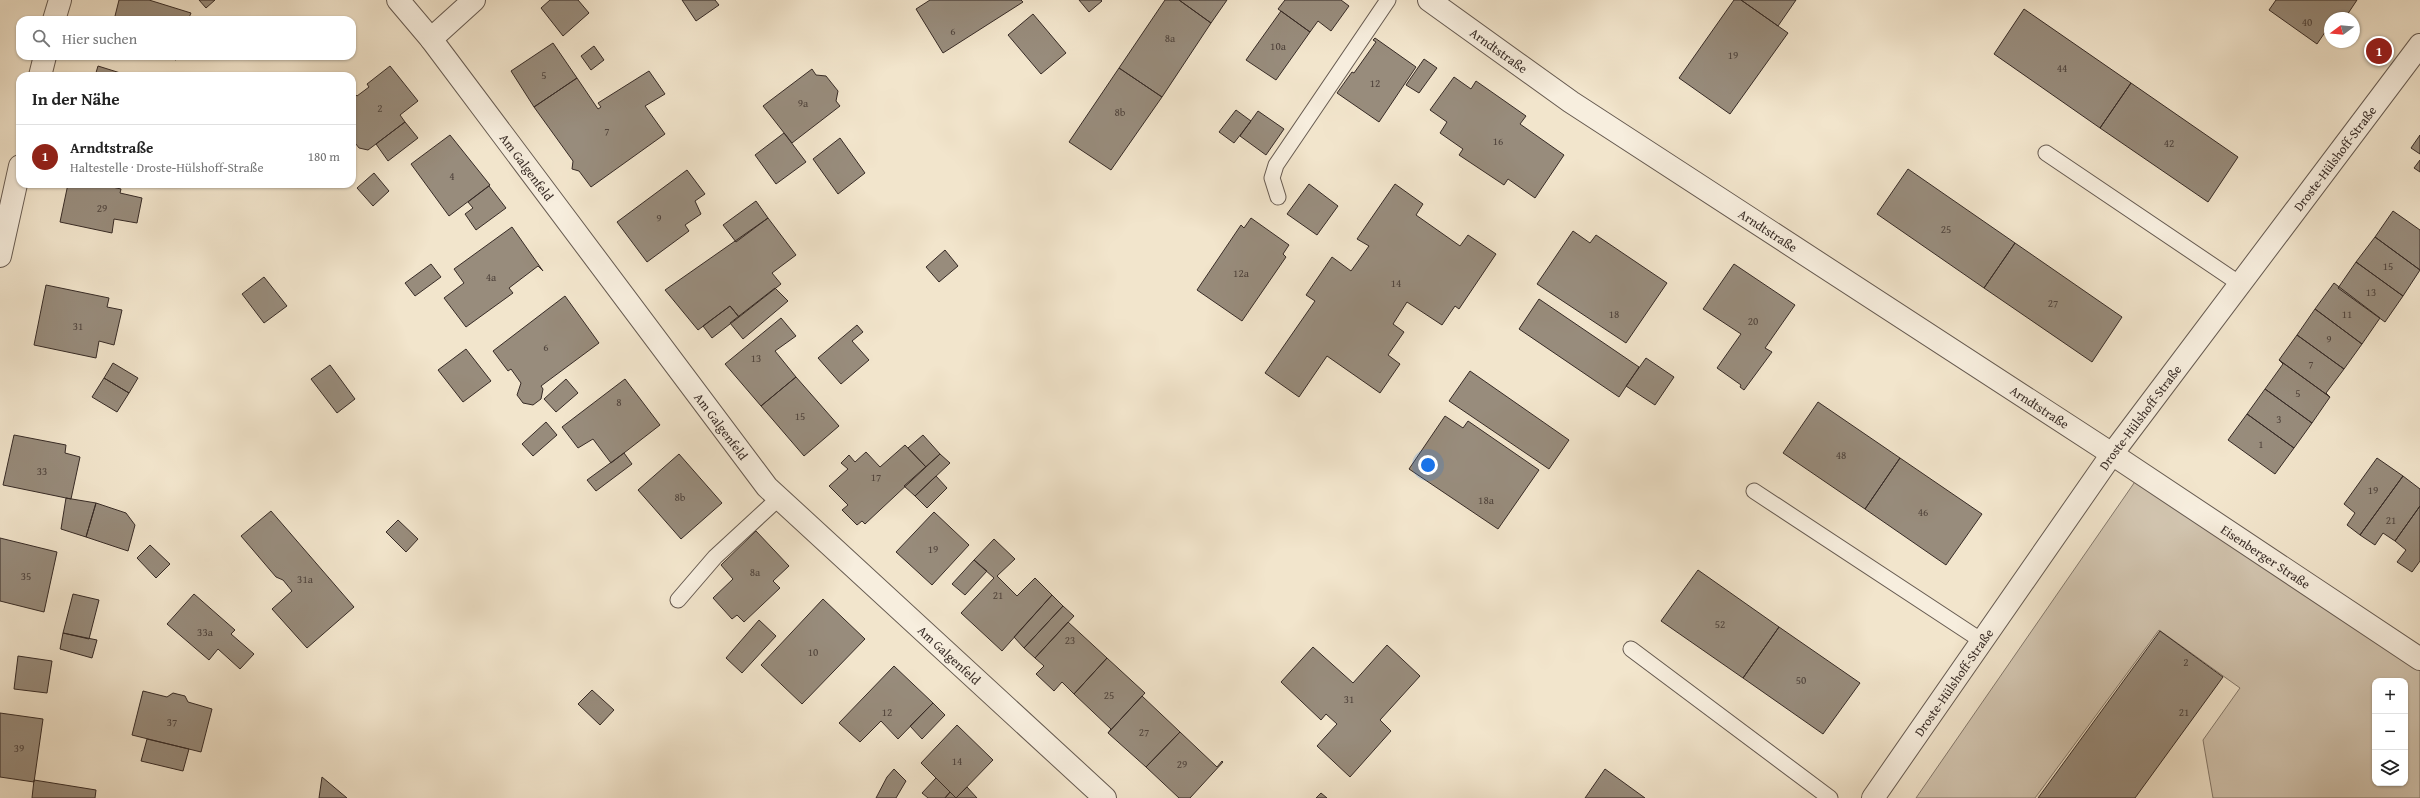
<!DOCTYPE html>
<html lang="de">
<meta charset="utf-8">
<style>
:root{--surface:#fff;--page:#f2f2f2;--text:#222;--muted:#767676;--line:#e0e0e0;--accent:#8f2418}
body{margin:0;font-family:"Gentium Book Plus",serif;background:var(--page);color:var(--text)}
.controls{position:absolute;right:12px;bottom:12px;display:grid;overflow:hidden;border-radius:8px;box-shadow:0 1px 3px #0004}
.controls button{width:36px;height:36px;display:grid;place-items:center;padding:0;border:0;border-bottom:1px solid var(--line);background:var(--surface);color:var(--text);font:20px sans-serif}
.compass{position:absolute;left:2324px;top:12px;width:36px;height:36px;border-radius:50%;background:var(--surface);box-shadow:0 1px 3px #0004;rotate:254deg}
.you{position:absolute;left:1428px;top:465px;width:14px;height:14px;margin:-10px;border:3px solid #fff;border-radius:50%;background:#1a73e8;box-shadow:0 0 0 6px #1a73e833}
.badge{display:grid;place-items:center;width:26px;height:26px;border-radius:50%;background:var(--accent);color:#fff;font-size:13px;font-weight:700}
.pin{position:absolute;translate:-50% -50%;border:2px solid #fff;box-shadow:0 1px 4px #0006}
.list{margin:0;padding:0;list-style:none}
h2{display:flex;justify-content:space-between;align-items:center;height:52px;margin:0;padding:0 16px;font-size:17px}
h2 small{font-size:13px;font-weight:400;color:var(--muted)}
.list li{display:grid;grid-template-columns:26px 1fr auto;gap:12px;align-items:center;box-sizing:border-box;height:64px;padding:0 16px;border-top:1px solid var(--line)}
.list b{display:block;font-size:15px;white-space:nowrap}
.list p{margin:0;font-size:13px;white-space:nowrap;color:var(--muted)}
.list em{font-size:13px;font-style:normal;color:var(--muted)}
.icon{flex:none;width:22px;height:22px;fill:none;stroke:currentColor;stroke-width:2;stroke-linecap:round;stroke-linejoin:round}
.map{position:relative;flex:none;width:2420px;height:798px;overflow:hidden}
.search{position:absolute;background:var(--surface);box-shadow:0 1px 3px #0004;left:16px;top:16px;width:340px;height:44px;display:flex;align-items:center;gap:10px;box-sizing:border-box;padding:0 14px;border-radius:12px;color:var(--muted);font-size:15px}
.panel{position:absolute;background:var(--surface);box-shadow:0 1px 3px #0004;left:16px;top:72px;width:340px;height:116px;border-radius:12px}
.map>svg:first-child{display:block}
.green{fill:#d2c5b0;stroke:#84786b;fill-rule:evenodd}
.building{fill:#988c7c;stroke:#372b26}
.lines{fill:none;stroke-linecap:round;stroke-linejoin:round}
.lane-casing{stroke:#665a50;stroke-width:17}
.street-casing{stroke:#665a50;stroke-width:24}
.lane{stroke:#f7eede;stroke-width:15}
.street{stroke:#f7eede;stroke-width:22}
.labels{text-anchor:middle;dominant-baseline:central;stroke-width:3;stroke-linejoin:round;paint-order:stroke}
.number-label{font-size:11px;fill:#4f433c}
.street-label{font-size:13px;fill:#372b26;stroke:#f7eede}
</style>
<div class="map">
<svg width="2420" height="798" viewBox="0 0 2420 798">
<rect width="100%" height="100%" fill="#f2e5cc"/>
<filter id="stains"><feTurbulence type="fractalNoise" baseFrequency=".005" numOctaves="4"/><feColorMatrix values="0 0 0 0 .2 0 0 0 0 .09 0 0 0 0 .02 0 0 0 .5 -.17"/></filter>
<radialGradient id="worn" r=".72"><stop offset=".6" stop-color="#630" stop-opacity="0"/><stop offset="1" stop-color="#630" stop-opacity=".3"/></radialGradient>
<path class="green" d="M2141 473 2420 659V798H2213L2203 740 2240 688 2159 630 2035 798H1916ZM2375 681H2405V783H2375Z"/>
<path class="building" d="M119 0H149L191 13 188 20H114Z
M199 0H215L206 8Z
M550 0H578L589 13 563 36 541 8Z
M682 0H715L719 5 696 21Z
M930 0H1021L1023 2 943 53 916 9Z
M1079 0H1101L1102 1 1089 12Z
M1165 0H1179L1211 23 1162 97 1119 68Z
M1179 0H1227L1211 23Z
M1285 0H1341L1349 6 1331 31 1318 21 1310 32 1278 9Z
M1734 0H1741L1788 33 1730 114 1679 78Z
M1741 0H1796L1778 26Z
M2276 0H2357L2345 18H2330V25L2317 44 2269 10Z
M2024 9 2131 83 2100 128 1994 54Z
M1281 11 1310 32 1276 80 1246 60Z
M1033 14 1066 53 1041 74 1008 35Z
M1375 38 1416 67 1379 122 1337 93 1352 72 1354 73 1376 42 1373 40Z
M553 43 577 78 534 107 511 71Z
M594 46 604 60 591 70 581 56Z
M164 56H178L176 60Z
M1424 59 1437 68 1419 93 1406 85Z
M98 66 130 76H95Z
M390 66 418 101 400 115 405 122 368 150 359 148 352 139V91L357 96 369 87 367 84Z
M1119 68 1162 97 1111 170 1069 142Z
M812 69 816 75 826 76 838 91 836 101 840 106 792 143 763 106Z
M649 71 665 94 645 106 665 134 591 187 579 171 572 169 573 161 534 107 577 78 598 109 601 107 598 103Z
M1454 77 1471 89 1476 81 1526 116 1520 124 1564 155 1535 198 1508 179 1504 185 1459 155 1463 149 1440 133 1447 122 1430 110Z
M2131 83 2238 157 2208 202 2100 128Z
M1236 110 1251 121 1234 143 1219 132Z
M1258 111 1284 129 1266 155 1240 136Z
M405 122 418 138 388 161 376 144Z
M784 133 806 162 776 184 755 155Z
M450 135 490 185 449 216 411 164Z
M2420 135V154L2411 148Z
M840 138 865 173 838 194 813 159Z
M2420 160V172L2414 168Z
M1908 169 2015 243 1984 288 1877 214Z
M687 170 705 194 695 201 701 214 685 225 689 231 647 262 617 222Z
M374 173 389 191 373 206 357 188Z
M68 184H99L121 189 120 193 142 198 137 223 114 219 112 233 60 222Z
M1309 184 1338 206 1317 235 1287 214Z
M1395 184 1423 204 1416 215 1460 246 1468 235 1496 254 1459 309 1455 306 1442 325 1407 302 1393 324 1404 332 1388 355 1400 364 1380 393 1327 356 1299 397 1265 373 1315 301 1306 295 1332 257 1351 271 1369 246 1357 239Z
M489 186 506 208 476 230 465 214 473 208 468 202Z
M756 201 768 218 736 242 723 225Z
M2393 211 2420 230V270L2375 237Z
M768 218 796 255 772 273 781 284 739 317 730 306 698 330 665 290Z
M1251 218 1289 245 1283 254 1286 257 1242 321 1197 290 1241 225 1244 228Z
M512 227 543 271 538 266 509 288 513 293 466 327 444 298 464 283 454 269Z
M1573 231 1590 243 1596 235 1667 283 1626 343 1537 284Z
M2375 237 2420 270 2403 296 2356 262Z
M2015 243 2122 317 2092 362 1984 288Z
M945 250 958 266 939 282 926 267Z
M2356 262 2403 296 2385 322 2338 288Z
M431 264 441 277 415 296 405 283Z
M1734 264 1795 305 1765 348 1772 352 1744 390 1740 387 1741 385 1717 368 1741 334 1703 309Z
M264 277 287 306 264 323 242 294Z
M2334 283 2380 318 2362 344 2315 309Z
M46 285 109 298 107 307 122 310 114 345 99 341 96 358 34 345Z
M775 288 788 301 743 339 730 323Z
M565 296 599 343 541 386 543 389 541 399 533 405 523 403 517 395 521 383 511 369 508 371 493 351Z
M1539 299 1639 367 1619 397 1519 329Z
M730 306 739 317 712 338 703 326Z
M2315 309 2362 344 2344 369 2297 335Z
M781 318 796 336 775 351 796 377 761 406 725 364Z
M857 325 863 332 852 341 869 360 841 384 818 358Z
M2297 335 2344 369 2326 393 2330 397 2279 360Z
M466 349 491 381 463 402 438 370Z
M1646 358 1674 377 1655 405 1626 386Z
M2279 360 2330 397 2312 423 2265 389 2283 364Z
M113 363 138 378 129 393 104 378Z
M330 365 355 399 337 413 311 379Z
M1470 371 1569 440 1549 469 1449 401Z
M796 377 839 426 804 456 761 406Z
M104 378 129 393 117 412 92 397Z
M566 379 578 393 556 412 544 399Z
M625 379 660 425 611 463 593 439 578 448 562 427Z
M2265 389 2312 423 2294 448 2247 414Z
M1818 402 1900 458 1865 509 1783 453Z
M2247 414 2294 448 2275 474 2228 440Z
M1445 416 1463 428 1468 421 1539 470 1498 529 1409 469Z
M546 422 557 435 533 456 522 444Z
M14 435 66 445 65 453 80 457 71 499 3 485Z
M923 435 940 454 926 467 908 448Z
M905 445 926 467 865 524 862 521 857 525 842 510 848 505 829 486 848 469 841 463 849 455 855 462 866 452 880 467Z
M624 453 632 464 596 491 587 480Z
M679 454 722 503 681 539 638 490Z
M940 454 950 463 915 496 904 486Z
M1900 458 1982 514 1946 565 1865 509Z
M2377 458 2403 476 2360 535 2347 525 2355 513 2344 504Z
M936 476 947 488 927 508 915 496Z
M2403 476 2420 489V506L2395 541 2383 533 2375 545 2360 535Z
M66 498 96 503 86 537 61 529Z
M96 503 126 513 135 525 128 551 86 537Z
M2420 506V561L2412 572 2397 562 2406 550 2395 541Z
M271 511 354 607 307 648 272 609 292 591 283 580 276 577 241 536Z
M934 512 969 545 932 585 896 552Z
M398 520 418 539 406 552 386 532Z
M756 531 789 566 773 581 780 588 744 622 737 615 732 619 713 598 733 579 721 565Z
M0 538 57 552 44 612 0 601Z
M994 539 1015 559 997 576 1017 596 1035 578 1052 595 1002 651 961 613 994 578 974 560Z
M150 545 170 564 156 578 137 558Z
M974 560 987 571 965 595 952 584Z
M1698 570 1779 627 1743 678 1661 621Z
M73 594 99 600 89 639 63 633Z
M194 594 235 630 231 634 254 654 240 669 218 649 209 660 167 624Z
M1052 595 1063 606 1024 648 1014 637Z
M823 599 865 639 802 704 761 665Z
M1063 606 1074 616 1035 658 1024 648Z
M759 620 776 636 742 673 726 658Z
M1068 622 1107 658 1074 694 1062 682 1054 691 1036 674 1044 666 1035 658Z
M1779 627 1860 683 1823 734 1743 678Z
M2160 631 2223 677 2135 798H2038Z
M63 633 97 640 92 658 60 649Z
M1387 645 1420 676 1380 720 1391 731 1350 777 1317 746 1337 724 1326 714 1321 720 1281 682 1313 647 1353 683Z
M18 656 52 661 47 693 14 689Z
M1107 658 1145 693 1108 733 1111 729 1074 694Z
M894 666 933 703 898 739 881 721 860 742 839 723Z
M592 690 614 710 600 725 578 704Z
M143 691 167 697 173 693 185 696 188 702 212 709 201 752 132 735Z
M1142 696 1180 732 1146 767 1108 733Z
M933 703 945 715 922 739 910 726Z
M0 713 43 719 34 782 0 777Z
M957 725 993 760 956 798 921 763Z
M1180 732 1217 767 1222 761 1223 762 1190 798H1179L1146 767Z
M147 739 189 749 183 771 141 761Z
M894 769 906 781 896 798H876L887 777Z
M1605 769 1645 798H1585Z
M322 777 347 798H319Z
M936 778 950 792 945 798H928L922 793Z
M34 780 96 790 95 798H32Z
M967 787 977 798H945L950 792 956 798Z
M1321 793 1327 798H1316Z"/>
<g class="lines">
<g class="lane-casing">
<path id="lane" d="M2046 153 2240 284
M1278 197 1272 178 1276 165 1388 0
M1754 491 1982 641
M678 600 715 557 779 498
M1631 649 1830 798"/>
</g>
<g class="street-casing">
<g id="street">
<path id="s1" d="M398 0 431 39 767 487 1105 798"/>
<path id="s2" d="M1429 0 1571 102 2112 454 2420 659"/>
<path d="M54 20 60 0"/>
<path d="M431 39 474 0"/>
<path d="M40 76 45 56"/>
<path d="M0 256 20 166"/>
<path id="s3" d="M1873 798 2112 454 2420 45"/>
</g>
</g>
<use href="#lane" class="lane"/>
<use href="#street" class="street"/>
</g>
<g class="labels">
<g class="number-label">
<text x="2307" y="22">40</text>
<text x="953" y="31">6</text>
<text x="1170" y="38">8a</text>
<text x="1278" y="46">10a</text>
<text x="1733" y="55">19</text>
<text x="2062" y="68">44</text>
<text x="544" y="75">5</text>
<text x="1375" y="83">12</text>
<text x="803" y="103">9a</text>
<text x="380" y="108">2</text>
<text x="1120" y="112">8b</text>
<text x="607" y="131">7</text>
<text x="1498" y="141">16</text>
<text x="2169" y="143">42</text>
<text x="452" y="176">4</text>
<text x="102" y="208">29</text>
<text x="659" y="218">9</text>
<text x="1946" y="229">25</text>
<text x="2388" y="266">15</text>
<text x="1241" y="273">12a</text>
<text x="491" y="277">4a</text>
<text x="1396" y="283">14</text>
<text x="2371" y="292">13</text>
<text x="2053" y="303">27</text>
<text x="1614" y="314">18</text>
<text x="2347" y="314">11</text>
<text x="1753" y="321">20</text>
<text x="78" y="326">31</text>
<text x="2329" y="339">9</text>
<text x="546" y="347">6</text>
<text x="756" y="358">13</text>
<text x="2311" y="364">7</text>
<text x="2298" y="393">5</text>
<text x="619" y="402">8</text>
<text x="800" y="416">15</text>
<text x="2279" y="419">3</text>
<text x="2261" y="444">1</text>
<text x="1841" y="455">48</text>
<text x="42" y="471">33</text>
<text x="876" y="477">17</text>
<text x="2373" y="490">19</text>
<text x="680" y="497">8b</text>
<text x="1486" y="500">18a</text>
<text x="1923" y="512">46</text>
<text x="2391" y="520">21</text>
<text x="933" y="549">19</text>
<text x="755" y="572">8a</text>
<text x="26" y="576">35</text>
<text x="305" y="579">31a</text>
<text x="998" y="595">21</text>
<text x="1720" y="624">52</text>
<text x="205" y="632">33a</text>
<text x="1070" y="640">23</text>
<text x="813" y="652">10</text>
<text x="2186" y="662">2</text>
<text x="1801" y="680">50</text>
<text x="1109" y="695">25</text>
<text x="1349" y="699">31</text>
<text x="887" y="712">12</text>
<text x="2184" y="712">21</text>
<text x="172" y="722">37</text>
<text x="1144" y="732">27</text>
<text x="19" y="748">39</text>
<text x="957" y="761">14</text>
<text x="1182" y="764">29</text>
</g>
<g class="street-label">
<text stroke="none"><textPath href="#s2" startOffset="86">Arndtstraße</textPath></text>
<text stroke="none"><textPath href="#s3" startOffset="789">Droste-Hülshoff-Straße</textPath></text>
<text stroke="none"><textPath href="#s1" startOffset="211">Am Galgenfeld</textPath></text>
<text stroke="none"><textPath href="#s2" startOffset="410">Arndtstraße</textPath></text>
<text stroke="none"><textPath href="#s2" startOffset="734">Arndtstraße</textPath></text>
<text stroke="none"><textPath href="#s3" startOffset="465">Droste-Hülshoff-Straße</textPath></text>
<text stroke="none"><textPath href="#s1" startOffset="535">Am Galgenfeld</textPath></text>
<text stroke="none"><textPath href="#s2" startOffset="1005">Eisenberger Straße</textPath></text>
<text stroke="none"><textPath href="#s1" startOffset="859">Am Galgenfeld</textPath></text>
<text stroke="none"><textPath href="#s3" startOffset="141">Droste-Hülshoff-Straße</textPath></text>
</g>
</g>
<rect width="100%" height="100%" filter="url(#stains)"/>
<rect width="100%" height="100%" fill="url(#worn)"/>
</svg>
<div class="controls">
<button>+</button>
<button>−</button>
<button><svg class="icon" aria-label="layers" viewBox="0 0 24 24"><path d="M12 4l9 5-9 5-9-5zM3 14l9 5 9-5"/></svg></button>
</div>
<svg class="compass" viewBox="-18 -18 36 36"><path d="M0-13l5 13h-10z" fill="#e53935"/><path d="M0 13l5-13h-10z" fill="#767676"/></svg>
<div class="you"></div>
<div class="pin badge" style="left:2379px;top:51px">1</div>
<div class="search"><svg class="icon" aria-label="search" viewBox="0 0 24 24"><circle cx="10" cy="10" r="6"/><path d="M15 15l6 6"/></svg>Hier suchen</div>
<section class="panel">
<h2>In der Nähe<small></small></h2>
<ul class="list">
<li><span class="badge">1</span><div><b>Arndtstraße</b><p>Haltestelle · Droste-Hülshoff-Straße</p></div><em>180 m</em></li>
</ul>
</section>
</div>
